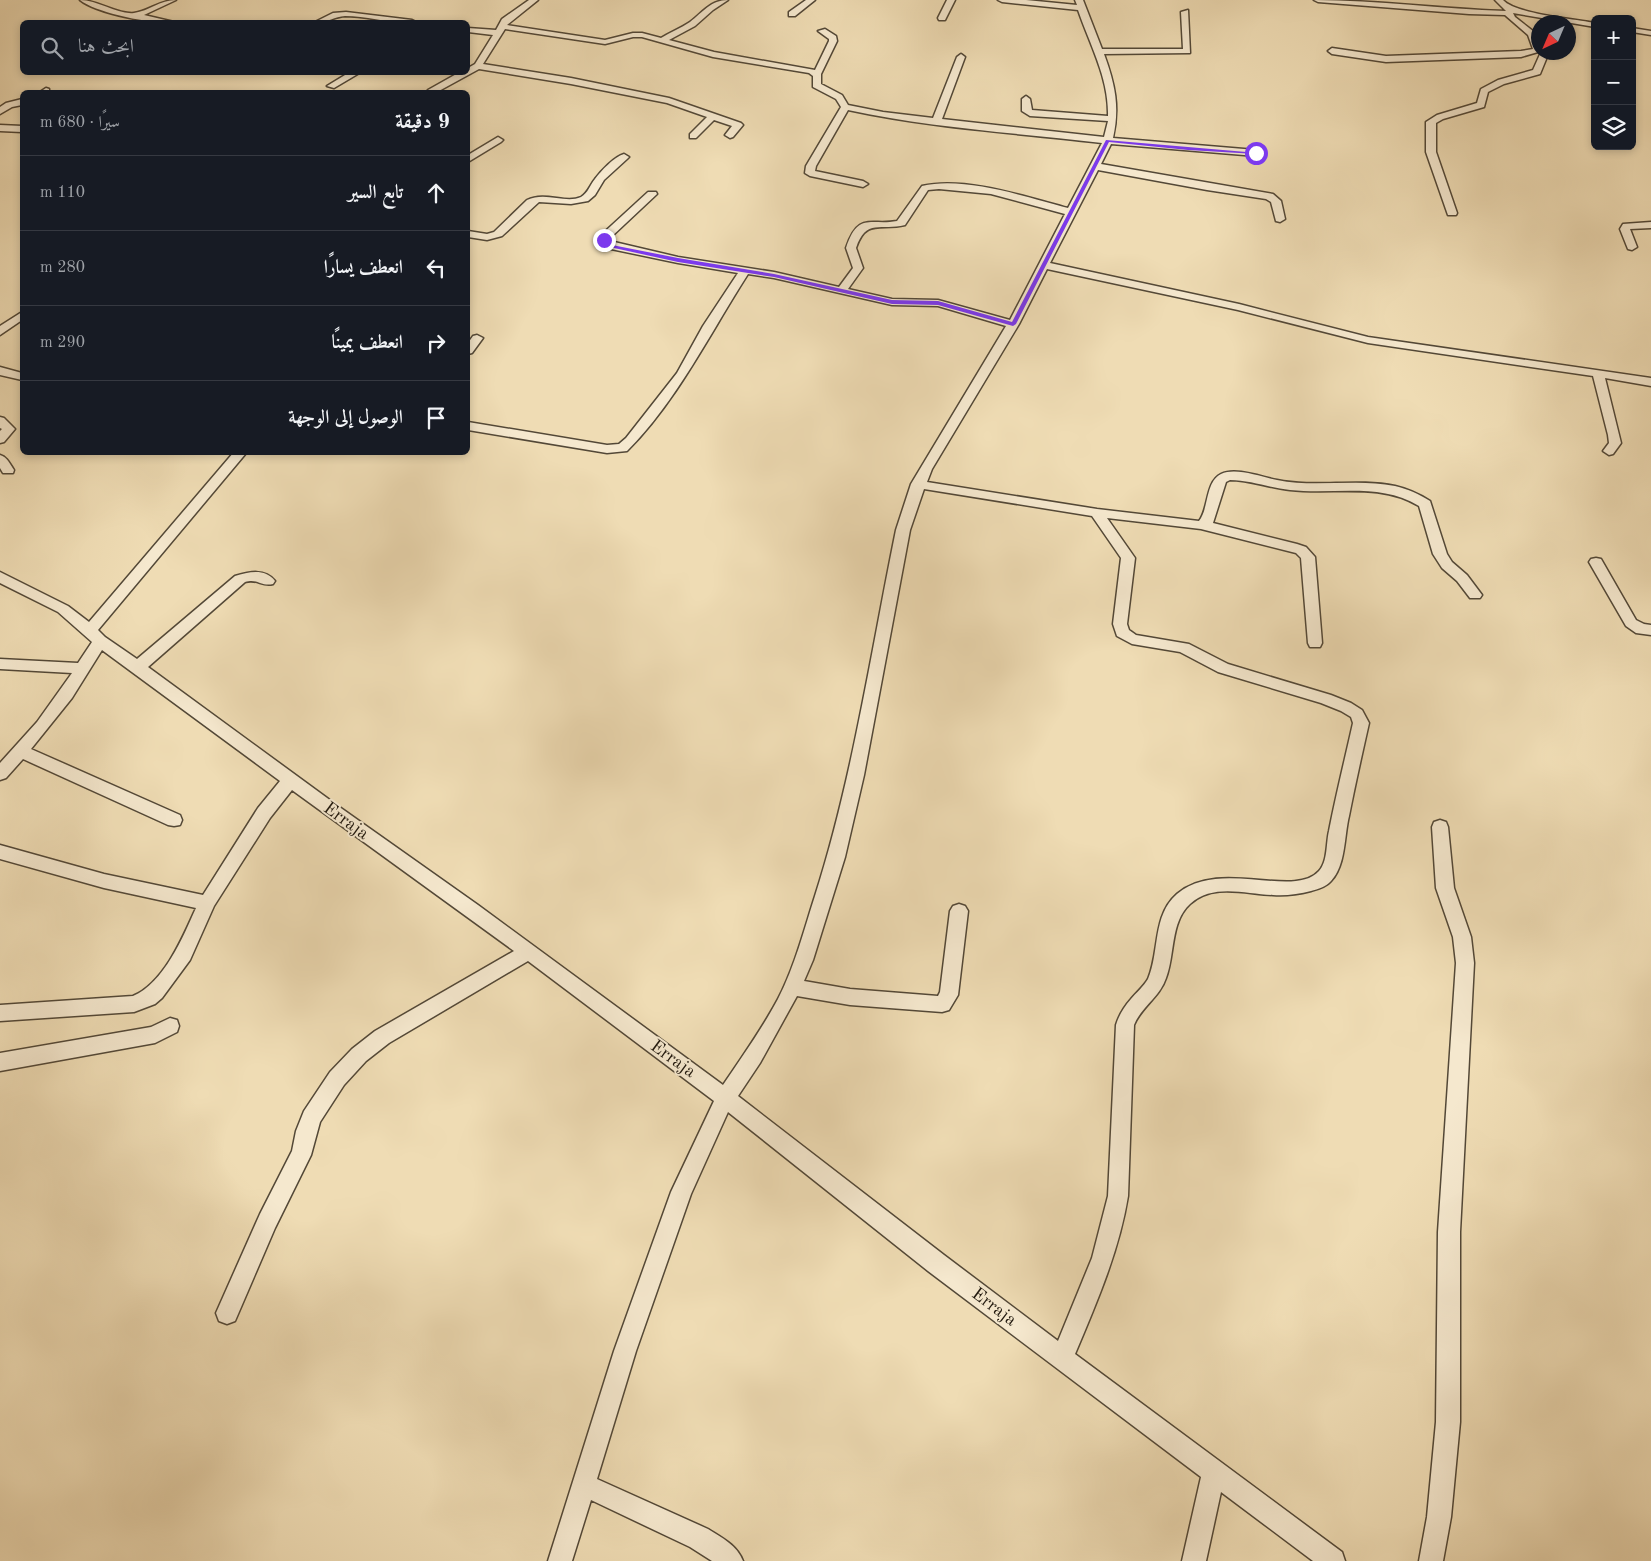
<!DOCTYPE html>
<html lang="ar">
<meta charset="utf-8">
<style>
:root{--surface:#171b24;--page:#242831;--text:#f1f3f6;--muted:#9ea1a6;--line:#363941}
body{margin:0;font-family:"Old Standard TT",Amiri,serif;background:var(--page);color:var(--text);direction:rtl}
.controls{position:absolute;right:15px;top:15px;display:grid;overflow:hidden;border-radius:8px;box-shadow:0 2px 8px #0003}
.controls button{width:45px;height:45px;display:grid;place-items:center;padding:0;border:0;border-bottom:1px solid var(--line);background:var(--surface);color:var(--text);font:25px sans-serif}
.compass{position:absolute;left:1531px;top:15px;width:45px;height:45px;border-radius:50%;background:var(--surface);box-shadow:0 2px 8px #0003;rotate:224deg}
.stop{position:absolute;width:15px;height:15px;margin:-11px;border:4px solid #7c3aed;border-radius:50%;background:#fff}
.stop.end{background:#7c3aed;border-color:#fff;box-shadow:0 1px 5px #0008}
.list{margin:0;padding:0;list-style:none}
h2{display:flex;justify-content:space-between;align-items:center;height:65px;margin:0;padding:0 20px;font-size:21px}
h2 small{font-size:16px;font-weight:400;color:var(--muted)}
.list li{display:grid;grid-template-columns:32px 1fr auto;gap:15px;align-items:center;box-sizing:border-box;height:75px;padding:0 20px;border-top:1px solid var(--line)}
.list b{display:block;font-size:19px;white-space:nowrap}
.list em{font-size:16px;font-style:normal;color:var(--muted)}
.icon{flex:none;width:28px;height:28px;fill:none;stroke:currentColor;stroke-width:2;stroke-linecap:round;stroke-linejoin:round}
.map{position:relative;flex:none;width:1651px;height:1561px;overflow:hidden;direction:ltr}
.search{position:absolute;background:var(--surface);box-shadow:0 2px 8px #0003;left:20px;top:20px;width:450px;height:55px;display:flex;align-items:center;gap:12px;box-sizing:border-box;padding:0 18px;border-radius:8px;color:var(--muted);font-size:19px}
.panel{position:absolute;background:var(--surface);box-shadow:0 2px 8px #0003;left:20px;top:90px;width:450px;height:365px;border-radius:8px;direction:rtl}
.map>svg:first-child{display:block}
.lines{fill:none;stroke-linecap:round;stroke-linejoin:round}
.street-casing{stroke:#534837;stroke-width:3}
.street{fill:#f5e8ce;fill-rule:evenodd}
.route{fill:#7c3aed}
.labels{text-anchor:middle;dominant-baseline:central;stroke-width:4;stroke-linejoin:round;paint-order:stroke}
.street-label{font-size:18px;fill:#1f170d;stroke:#f5e8ce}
</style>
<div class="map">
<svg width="1651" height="1561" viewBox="0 0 1651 1561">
<rect width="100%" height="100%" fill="#efdcb4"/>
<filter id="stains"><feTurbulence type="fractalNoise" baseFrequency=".004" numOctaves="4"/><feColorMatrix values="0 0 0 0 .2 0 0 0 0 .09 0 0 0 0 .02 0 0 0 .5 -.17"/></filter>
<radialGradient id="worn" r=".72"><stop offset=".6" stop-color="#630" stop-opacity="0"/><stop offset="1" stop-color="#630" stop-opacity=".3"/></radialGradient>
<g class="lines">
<g class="street-casing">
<path id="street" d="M80 0C98 0 118 15 134 13 149 11 160 0 176 0L144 15 174 22C154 25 96 13 80 0Z
M529 0H538L507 25 605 40 633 33H642L661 38C671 32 681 28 690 22 703 12 711 0 728 0L713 10 695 26 669 40 714 52 815 70 829 41V39L818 31 825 29 836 36 837 41 821 74V84L842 95 848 105 883 112 933 118 957 57 961 54 965 57 942 119 1104 137 1108 121 1030 116 1022 111V99L1026 96 1030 99 1032 110 1108 116C1109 78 1090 45 1078 10L1002 2 998 0H1026L1077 5 1075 0H1083L1102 49H1183L1181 12 1188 10 1190 53 1104 54C1115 84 1120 107 1113 138L1256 150 1261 153 1256 156 1111 144 1101 164 1273 194 1281 201 1285 219 1280 222 1276 221 1271 202 1266 199 1207 190 1098 170 1050 263 1239 304 1368 337 1651 378V386L1605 378 1621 443 1613 454 1609 455 1603 451 1609 443 1608 435 1593 376 1368 343 1238 310 1047 269 1019 324 932 469 927 482 1097 509 1199 521C1209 509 1205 482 1221 474 1236 467 1261 477 1277 480 1316 488 1356 478 1395 486 1408 489 1419 494 1430 501L1447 554 1452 562 1467 575 1482 595 1480 598H1470L1457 581 1442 568 1433 554 1419 506C1379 482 1335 495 1290 490 1270 488 1250 480 1230 480L1226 482 1213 523 1297 544 1306 547 1315 557 1322 643 1320 647H1310L1308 643 1301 558 1296 553 1201 529 1107 518 1135 558 1127 624 1129 630 1136 635 1189 644 1228 664 1331 695 1351 703 1362 710 1369 723C1362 754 1355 785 1349 816 1344 836 1346 865 1331 881 1326 887 1318 889 1311 891 1299 894 1286 896 1273 895 1245 894 1213 883 1190 904 1170 922 1175 955 1166 978 1160 997 1141 1007 1134 1025L1128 1196C1119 1251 1097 1302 1075 1354L1342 1552 1345 1561H1313L1221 1492 1206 1561H1182L1201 1477 928 1271 728 1112 691 1194 636 1351 597 1479 708 1529C722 1538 737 1545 743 1561H712L690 1547 591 1500 572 1561H548L614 1351 671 1192 714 1101 528 961 389 1043 366 1061 344 1085 320 1122 311 1155 275 1228 235 1321 227 1324 219 1321 216 1313 260 1214 292 1151 296 1131 304 1111 330 1072 352 1049 375 1031 514 951 292 790 270 818 214 906 190 960 162 998 155 1004 134 1012 0 1021V1005L133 996C164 983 183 937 196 908L104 888 0 859V845L104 874 203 895 258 808 280 781 102 650 72 698 31 749 180 815 182 820 180 825 174 826 168 825 23 759 6 778 0 780V763L37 722 72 673 0 669V659L78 663 92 642 58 612 0 583V572L68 606 89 622 234 452H247L98 630 105 637 137 659 235 576C249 572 265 568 275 581L273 584C261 587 258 578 245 582L148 667 338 806 478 905 723 1085C742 1057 762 1029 778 999 795 966 804 930 815 896 853 777 871 652 896 530L911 484 920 469 1006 326 938 306 892 305 774 278 748 274C710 333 677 401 627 451L607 453 468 430V422L607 445 619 444 626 438 677 373 703 326 738 273 678 263 611 249 601 245 599 238 600 236 648 192H656L657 194 609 239 610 241 678 257 774 272 839 287 853 268 846 248C858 211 871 226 897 221L922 186C965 176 1026 197 1068 208L1102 143C1017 133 931 128 848 110L816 166 815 171 863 181 868 184 863 187 810 176 805 173 806 166 841 107 836 99 813 87V76L809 73 713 57 642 37H633L605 44 505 29 483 64 571 78 669 98 741 123 743 125 733 137 730 138 725 135 732 126 714 120 696 138H690V134L707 117 667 103 571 84 479 69 437 92H427L428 90 460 72H468V68L475 64 493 35 468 32V28L496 30 502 19ZM939 189 991 194 1065 214 1010 320 938 300 892 299 848 289 863 268 856 248C866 218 881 231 905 225L928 190ZM924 489 1092 516 1121 558 1113 624 1117 636 1132 644 1180 652 1218 672 1321 703 1341 711 1351 717 1353 723C1345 759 1336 795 1329 831 1326 843 1328 861 1319 871 1294 899 1219 858 1177 894 1152 916 1160 951 1148 979 1144 986 1136 993 1131 999 1124 1007 1119 1015 1116 1025L1108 1196 1092 1258 1058 1341 944 1255 738 1096 760 1063 797 996 850 1005 942 1012 949 1010 958 995 968 911 965 906 959 904 953 906 950 911 940 992 938 996 850 989 804 981 813 960 845 857 864 775 910 530Z
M806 0H815L795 16H789V12Z
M947 0H955L945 20H939L938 18Z
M1314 0C1378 0 1442 9 1506 11L1495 0H1503C1515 14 1575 19 1595 23V27L1513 13 1515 17 1538 35V52L1521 57 1386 62 1332 54 1328 51 1332 48 1386 56 1521 51 1533 49 1528 35 1505 15 1469 14 1318 2Z
M346 12 412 20 416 22C393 25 369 16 345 16 334 17 326 23 315 22L333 13Z
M1632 28 1651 31V35L1632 32Z
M1541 52H1549L1540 74 1504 84 1488 92 1484 107 1443 119 1436 123V152L1457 213 1456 215H1448L1426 152V122L1437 115 1477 103 1481 89 1498 80 1533 70Z
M350 72H361L334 88 327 86Z
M46 88 49 89V92H40Z
M22 99V105L12 107 0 114V107L6 103Z
M0 125 22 126V132L0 131Z
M498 137 503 140 501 142 468 162V155Z
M624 154 629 157 627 159 604 180 595 195 588 201 571 204 539 202 502 236 487 240 468 237V231L487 234 494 232 527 200C546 191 565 204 581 197 588 193 590 185 595 179 601 171 614 157 624 154Z
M1651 222V228L1630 229 1637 247 1632 250 1628 249 1620 229 1623 224Z
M22 312V320L0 335V326Z
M477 335 483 338 472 353 468 354V343L473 336Z
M0 367 22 373V380L0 375Z
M0 417 4 418 15 429 4 442 0 443V431L2 429 0 428Z
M0 455C7 457 10 464 14 470L13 473H3L0 468Z
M1596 558 1601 559 1636 620 1644 624 1651 625V635L1636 633 1626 626 1589 562 1591 559Z
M1440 820 1446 822 1448 827 1454 888 1471 937 1474 963 1460 1232V1422L1451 1517 1443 1561H1419L1427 1517 1436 1422 1438 1232 1456 963 1453 937 1436 888 1432 827 1434 822Z
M170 1018 177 1020 179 1026 177 1032 155 1043 0 1071V1053L151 1027Z"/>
</g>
<use href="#street" class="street"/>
</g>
<path class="route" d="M1106 140 1258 153 1256 154 1188 150 1109 142 1016 324 1013 326 938 305 892 304 774 277 678 262 605 246 602 240 604 239 609 244 617 246 678 258 774 274 892 300 938 301 1012 322Z"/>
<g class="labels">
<g class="street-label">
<text transform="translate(346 821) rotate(36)">Erraja</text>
<text transform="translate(673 1059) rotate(36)">Erraja</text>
<text transform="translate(994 1307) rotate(37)">Erraja</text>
</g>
</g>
<rect width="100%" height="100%" filter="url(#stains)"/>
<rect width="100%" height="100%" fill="url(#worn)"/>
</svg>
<div class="controls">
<button>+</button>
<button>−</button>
<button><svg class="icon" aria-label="layers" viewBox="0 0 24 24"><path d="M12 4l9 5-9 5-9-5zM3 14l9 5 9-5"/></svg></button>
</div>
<svg class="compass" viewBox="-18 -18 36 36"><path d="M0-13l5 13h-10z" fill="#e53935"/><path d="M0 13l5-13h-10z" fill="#9ea1a6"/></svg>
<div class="stop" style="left:1256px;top:153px"></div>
<div class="stop end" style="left:604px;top:240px"></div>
<div class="search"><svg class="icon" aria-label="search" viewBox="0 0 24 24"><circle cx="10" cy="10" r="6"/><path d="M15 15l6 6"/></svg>ابحث هنا</div>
<section class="panel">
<h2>9 دقيقة<small>سيرًا · 680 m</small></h2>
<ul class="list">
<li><svg class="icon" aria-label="ahead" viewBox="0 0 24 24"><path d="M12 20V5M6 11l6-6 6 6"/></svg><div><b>تابع السير</b></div><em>110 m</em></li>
<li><svg class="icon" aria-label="left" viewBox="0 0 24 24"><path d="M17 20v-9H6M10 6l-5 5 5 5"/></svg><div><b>انعطف يسارًا</b></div><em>280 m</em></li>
<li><svg class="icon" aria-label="right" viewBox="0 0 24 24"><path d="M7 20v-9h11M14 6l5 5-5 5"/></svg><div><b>انعطف يمينًا</b></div><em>290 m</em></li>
<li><svg class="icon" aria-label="arrive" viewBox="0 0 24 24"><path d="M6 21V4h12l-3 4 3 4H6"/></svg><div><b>الوصول إلى الوجهة</b></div></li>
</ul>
</section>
</div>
